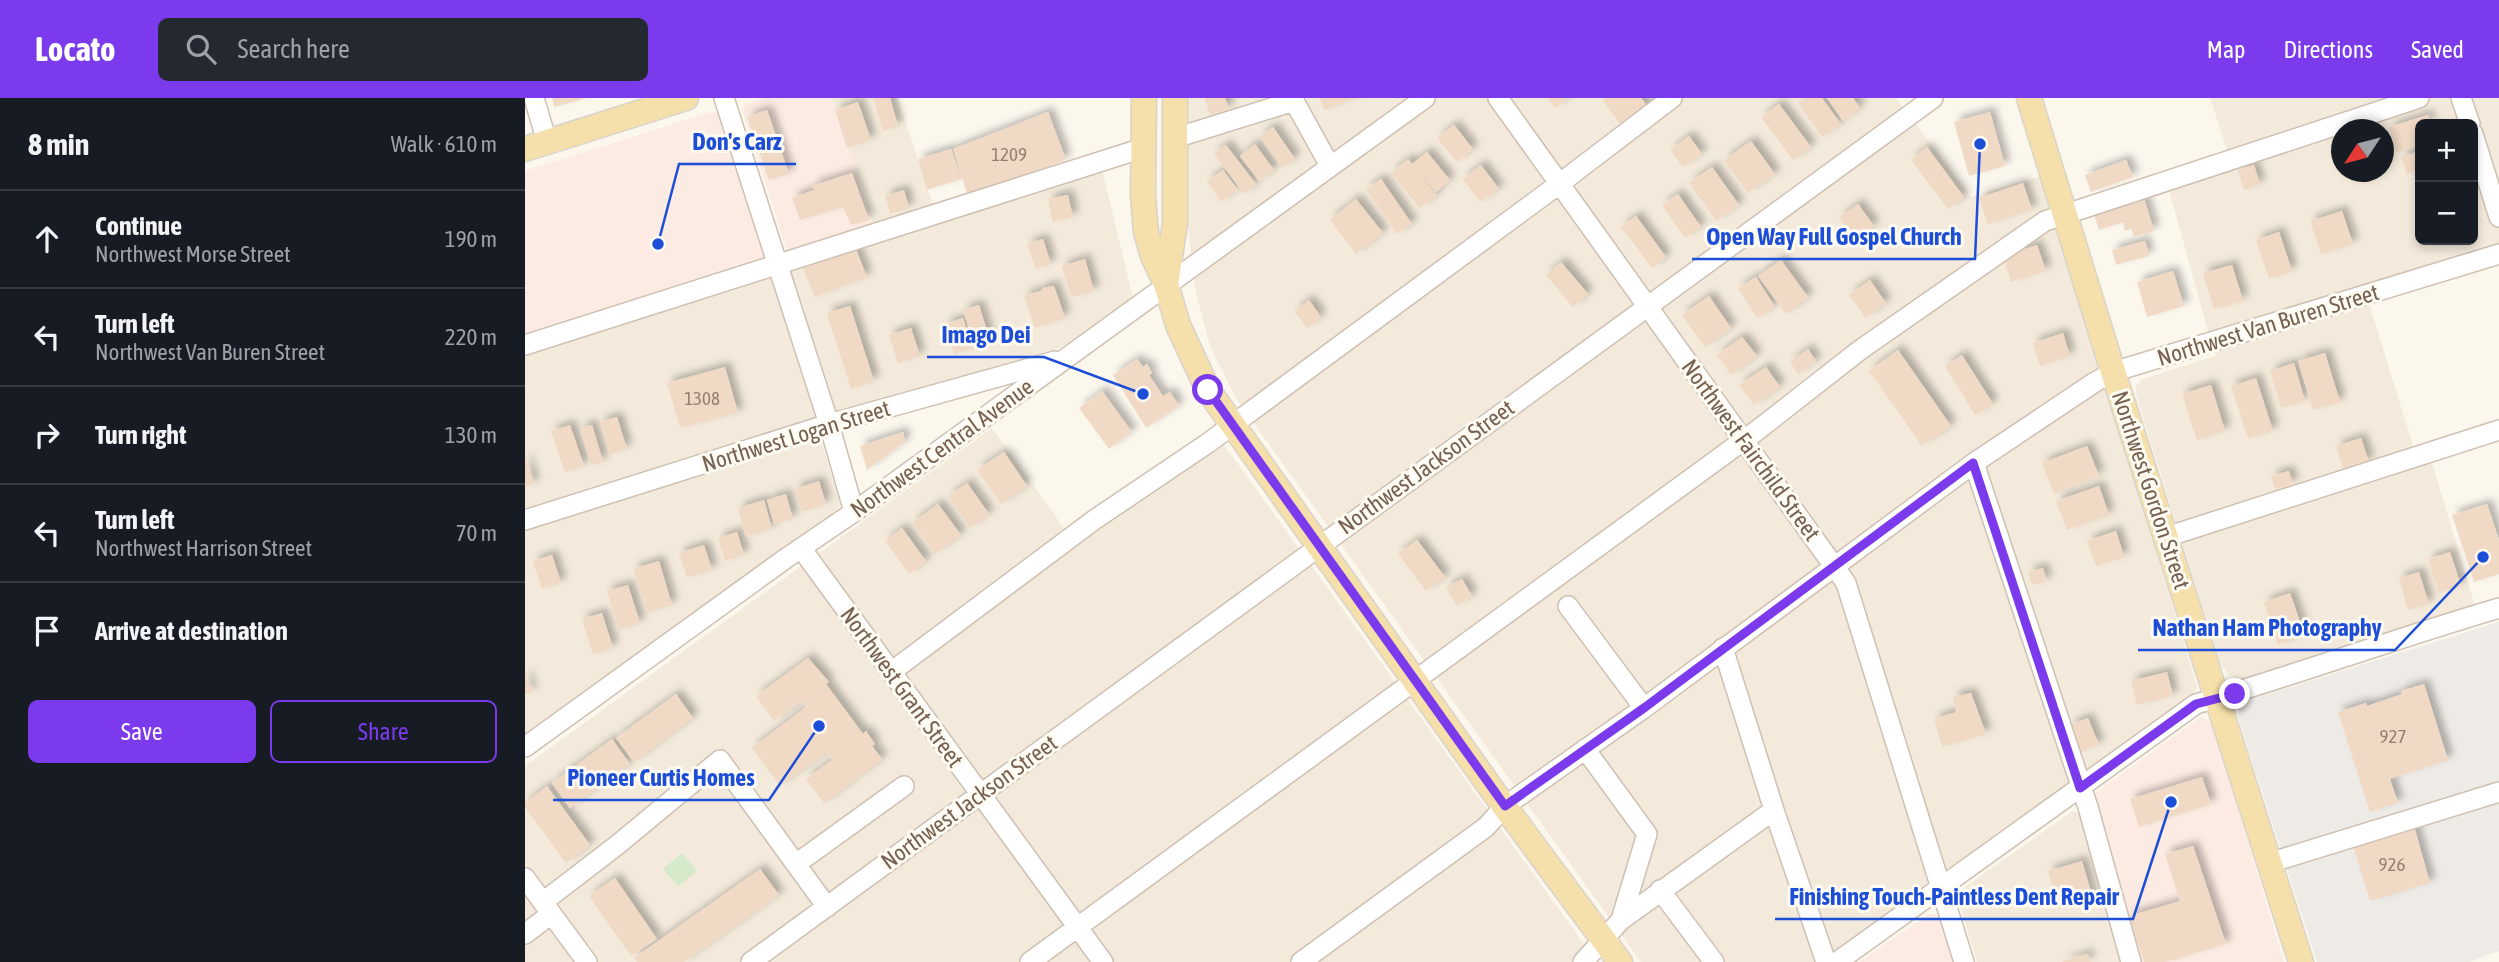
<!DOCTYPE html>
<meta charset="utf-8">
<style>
:root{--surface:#171b24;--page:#242831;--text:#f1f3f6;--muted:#9ea1a6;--line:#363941;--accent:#7c3aed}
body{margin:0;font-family:"Asap Condensed",sans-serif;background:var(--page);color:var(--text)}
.controls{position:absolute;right:21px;top:21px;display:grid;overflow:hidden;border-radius:10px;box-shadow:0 4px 10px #0003}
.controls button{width:63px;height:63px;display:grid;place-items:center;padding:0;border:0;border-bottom:2px solid var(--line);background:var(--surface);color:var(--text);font:35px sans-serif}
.compass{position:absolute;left:1806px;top:21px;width:63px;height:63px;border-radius:50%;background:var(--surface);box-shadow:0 4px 10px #0003;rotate:234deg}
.stop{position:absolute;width:21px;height:21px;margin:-16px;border:5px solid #7c3aed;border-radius:50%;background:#fff}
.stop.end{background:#7c3aed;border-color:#fff;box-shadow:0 2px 7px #0008}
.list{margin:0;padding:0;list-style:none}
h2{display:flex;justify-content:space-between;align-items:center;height:91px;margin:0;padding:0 28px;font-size:30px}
h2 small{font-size:23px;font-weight:400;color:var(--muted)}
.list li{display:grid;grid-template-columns:46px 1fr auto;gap:21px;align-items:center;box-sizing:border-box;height:98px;padding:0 28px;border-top:2px solid var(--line)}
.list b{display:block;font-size:26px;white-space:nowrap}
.list p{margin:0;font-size:23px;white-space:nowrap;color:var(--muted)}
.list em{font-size:23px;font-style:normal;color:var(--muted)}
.actions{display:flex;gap:14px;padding:21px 28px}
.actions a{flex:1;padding:16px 0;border:2px solid var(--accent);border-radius:10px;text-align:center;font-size:24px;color:var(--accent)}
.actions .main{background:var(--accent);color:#fff}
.icon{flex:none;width:38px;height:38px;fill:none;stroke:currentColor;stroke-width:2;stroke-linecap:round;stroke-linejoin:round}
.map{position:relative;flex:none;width:1974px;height:864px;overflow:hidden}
header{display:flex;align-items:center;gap:42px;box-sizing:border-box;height:98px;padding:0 35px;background:var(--accent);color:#fff}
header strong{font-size:33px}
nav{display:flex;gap:38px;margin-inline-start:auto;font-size:24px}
.search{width:490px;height:63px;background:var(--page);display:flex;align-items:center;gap:18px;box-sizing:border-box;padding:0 24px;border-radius:10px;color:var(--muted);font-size:26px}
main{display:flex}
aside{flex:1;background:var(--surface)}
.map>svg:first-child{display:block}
.residential{fill:#f3eadb;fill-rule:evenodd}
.commercial{fill:#fbebe2}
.industrial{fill:#eeeae5}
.green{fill:#d5eacb}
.building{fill:#f0dac6;filter:url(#shadow)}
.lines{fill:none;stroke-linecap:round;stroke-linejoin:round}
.minor-casing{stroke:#cec0b2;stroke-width:22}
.major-casing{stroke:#d9d3ce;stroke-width:27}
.minor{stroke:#fff;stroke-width:19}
.major{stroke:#f5dfaa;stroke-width:24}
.route{stroke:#7c3aed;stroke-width:9}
.labels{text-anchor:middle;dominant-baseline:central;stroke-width:6;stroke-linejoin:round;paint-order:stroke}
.number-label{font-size:19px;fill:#957f6e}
.street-label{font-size:23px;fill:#776150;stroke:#fefbf3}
.leader{fill:none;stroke:#1d4ed8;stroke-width:2.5}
.callout-dot{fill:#1d4ed8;stroke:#fefbf3;stroke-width:2.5}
.callout-label{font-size:24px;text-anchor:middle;font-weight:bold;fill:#1d4ed8;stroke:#fefbf3;stroke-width:6;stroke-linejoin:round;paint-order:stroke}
</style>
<header>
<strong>Locato</strong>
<div class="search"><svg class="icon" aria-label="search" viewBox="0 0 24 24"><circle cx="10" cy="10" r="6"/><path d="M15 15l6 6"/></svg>Search here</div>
<nav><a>Map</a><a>Directions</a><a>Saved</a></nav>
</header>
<main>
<aside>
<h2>8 min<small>Walk · 610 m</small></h2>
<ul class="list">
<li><svg class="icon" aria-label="ahead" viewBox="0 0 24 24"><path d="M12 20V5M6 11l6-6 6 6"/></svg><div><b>Continue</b><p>Northwest Morse Street</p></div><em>190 m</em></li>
<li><svg class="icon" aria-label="left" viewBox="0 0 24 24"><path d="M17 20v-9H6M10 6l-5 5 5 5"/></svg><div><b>Turn left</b><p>Northwest Van Buren Street</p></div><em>220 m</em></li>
<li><svg class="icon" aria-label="right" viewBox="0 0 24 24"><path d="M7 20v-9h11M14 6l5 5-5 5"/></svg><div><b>Turn right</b></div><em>130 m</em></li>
<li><svg class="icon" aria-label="left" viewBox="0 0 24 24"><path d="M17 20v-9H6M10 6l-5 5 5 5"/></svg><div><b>Turn left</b><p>Northwest Harrison Street</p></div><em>70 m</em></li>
<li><svg class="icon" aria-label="arrive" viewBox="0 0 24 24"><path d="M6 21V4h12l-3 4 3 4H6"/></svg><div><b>Arrive at destination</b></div></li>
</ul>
<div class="actions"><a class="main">Save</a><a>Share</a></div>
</aside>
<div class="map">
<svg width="1974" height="864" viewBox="0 0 1974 864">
<defs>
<filter id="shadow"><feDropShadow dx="5.5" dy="-5.5" stdDeviation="3.5" flood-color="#0004"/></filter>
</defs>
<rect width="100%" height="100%" fill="#fcf7ed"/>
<path class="residential" d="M307 0H373L412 120 577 71 608 200 556 239 532 251 289 320 315 405 312 414 0 641V252L352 139Z
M660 0H1371L1446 99 1516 78 1669 578 1672 589 1668 598 1301 864H1116L710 299 685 248 671 195 660 106Z
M1685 0H1974V148L1839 189 1890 354 1906 361 1950 508 1719 581 1710 580 1702 575 1694 563 1611 297V288L1618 281 1690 258 1643 89 1707 67ZM1895 26H1948V142H1895ZM1816 32H1858V74H1816Z
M467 330 552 448 697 344 1072 864H0V668Z
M1548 713 1556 716 1600 864H1452L1435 808V797L1441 788Z"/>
<path class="commercial" d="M237 0H307L348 127 263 155 218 15 219 7Z
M186 14 194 15 243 163 0 240V73Z
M1676 619 1687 625 1759 864H1613L1566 698Z
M1404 816 1411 817 1418 823 1430 864H1334Z"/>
<path class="industrial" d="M1974 524V853L1944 864H1792L1713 619 1715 607 1724 602Z"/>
<path class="green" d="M157 755 172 773 153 788 138 771Z"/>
<path class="building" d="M27 0H58V1L29 9Z
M348 0H365L373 28 358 33Z
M680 0H700L704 11 685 17Z
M795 0H831L799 12Z
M1023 0H1043L1030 10Z
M1082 0H1116L1124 10 1098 29 1078 3Z
M1280 0H1297L1316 26 1297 39 1273 5Z
M1302 0H1328L1335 10 1318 23Z
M333 4 346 42 322 50 310 12Z
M1254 6 1286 49 1268 62 1236 19Z
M242 12 264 76 244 82 222 19Z
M523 14 541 62 443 98 428 51Z
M1465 14 1480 68 1444 78 1429 24Z
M1903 17 1906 26H1895V47L1871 54 1864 29Z
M929 27 948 51 932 64 912 40Z
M748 29 770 61 757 70 735 38Z
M1164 38 1177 56 1158 69 1145 52Z
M1226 43 1250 76 1223 95 1199 62Z
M730 46 749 72 734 83 715 58Z
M701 47 731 86 719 96 689 56Z
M1402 49 1439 99 1423 111 1386 62Z
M426 51 437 81 402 92 393 61Z
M1895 53V71L1882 76 1876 59Z
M902 54 925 82 911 94 892 73 912 97 895 110 866 75 883 61 887 66Z
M1601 62 1608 79 1566 94 1560 77Z
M956 67 974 91 955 104 938 81Z
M1729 67 1735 86 1719 92 1713 72Z
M1187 69 1214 107 1191 123 1164 85Z
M698 72 713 92 696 104 682 83Z
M327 75 344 122 326 127 318 109 275 122 267 100 289 92 287 88Z
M856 81 887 126 872 136 841 91Z
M1498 85 1507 112 1463 126 1454 100Z
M379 92 384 110 365 116 360 98Z
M1617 94 1629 133 1609 139 1606 131 1600 133 1598 124 1574 132 1567 110Z
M1153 96 1176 129 1160 140 1137 107Z
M543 97 548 119 528 124 523 101Z
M831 101 858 135 831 156 805 122Z
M1333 106 1349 128 1331 142 1314 120Z
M1817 113 1828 146 1796 156 1785 123Z
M1111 118 1141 159 1127 170 1096 129Z
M1754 134 1767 173 1744 181 1731 142Z
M518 141 526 166 511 171 502 146Z
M1620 143 1624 158 1591 167 1587 152Z
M1512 147 1521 173 1486 184 1478 158Z
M330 149 342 179 290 199 278 170Z
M560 161 569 193 546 199 537 168Z
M1256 162 1283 199 1261 216 1233 178Z
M1036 164 1063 196 1048 209 1021 177Z
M1707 167 1718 203 1689 211 1678 175Z
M1648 173 1659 208 1622 219 1612 184Z
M1231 179 1250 209 1232 220 1213 190Z
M1345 182 1361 205 1341 220 1324 197Z
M529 188 540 220 510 230 499 198 518 192 517 190Z
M1184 198 1206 230 1180 249 1157 217Z
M784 202 796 219 782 230 769 213Z
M454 207 466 246 450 251 438 212Z
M325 208 349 283 326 291 302 215Z
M438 220 448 250 429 256 420 226Z
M386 230 395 258 373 265 364 237Z
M1538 235 1545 258 1515 268 1508 245Z
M1217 239 1232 258 1206 277 1192 257Z
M1283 251 1291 263 1273 276 1265 264Z
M1373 252 1426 328 1397 348 1344 273Z
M1800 255 1815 304 1788 312 1773 263Z
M1437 257 1468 306 1450 317 1420 268Z
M612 261 618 269 622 266 627 275 624 277 638 298 645 294 654 308 621 330 588 277Z
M1769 265 1780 303 1756 310 1745 273Z
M200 269 213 315 155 330 142 285Z
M1241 269 1255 289 1229 307 1214 287Z
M1731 280 1748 333 1723 341 1706 288Z
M1686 287 1700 333 1672 342 1657 296Z
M577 293 607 334 584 351 554 310Z
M92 319 102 351 85 356 75 324Z
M45 327 59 368 40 374 26 333Z
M67 327 78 364 66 367 55 330Z
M378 334 380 344 342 372 335 348Z
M1836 340 1844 364 1819 373 1811 348Z
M1562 348 1574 378 1529 396 1517 365Z
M479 354 502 388 476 406 452 372Z
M1 360 9 386 0 389V361Z
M1764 373 1768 386 1750 391 1746 378Z
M294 383 301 406 277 414 270 391Z
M442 385 464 416 445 430 423 399Z
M1574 388 1584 417 1542 432 1531 403Z
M261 396 268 421 249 426 242 402Z
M239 402 247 431 221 439 213 410Z
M413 406 436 437 410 456 387 425Z
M1962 406 1974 442V476L1949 484 1927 417Z
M377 430 401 463 384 476 360 443Z
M1591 433 1599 459 1571 468 1562 443Z
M212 434 219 457 200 463 193 440Z
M892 442 920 479 901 493 873 456Z
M179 447 187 472 162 479 154 455Z
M1925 454 1936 488 1914 495 1903 461Z
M27 457 36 485 17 491 8 463Z
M134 463 147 507 122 515 108 471Z
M1518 470 1522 483 1507 487 1503 474Z
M1894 474 1904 506 1883 512 1874 480Z
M937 481 947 498 932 508 921 490Z
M103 487 115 525 94 532 82 493Z
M1765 495 1780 538 1753 547 1739 504Z
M77 515 88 550 68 557 57 521Z
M283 560 304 584 301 586 338 636 341 633 350 646 347 648 357 661 299 705 281 681 307 662 302 654 255 688 227 650 281 609 276 603 249 623 231 598Z
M0 574 7 594 0 596Z
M1642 574 1648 598 1612 607 1606 583Z
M1899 586 1923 662 1865 681 1873 705 1845 714 1813 614 1841 605 1842 608 1877 596 1876 593Z
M1446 595 1461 636 1417 649 1409 621 1431 614 1428 599Z
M151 596 168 620 109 664 91 640Z
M1563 620 1574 647 1556 654 1545 627Z
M87 641 105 666 45 710 27 685Z
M1677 679 1686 706 1614 729 1605 701Z
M22 688 65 747 41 765 0 709V705Z
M1889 728 1905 785 1845 803 1828 747Z
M1668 748 1701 846 1641 864H1619L1604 818 1655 803 1640 756Z
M1557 763 1568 801 1534 811 1523 773Z
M235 771 254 797 159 864H112L109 860Z
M90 780 132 841 106 858 64 798Z
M1563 856 1565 864H1538V863Z"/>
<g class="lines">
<g class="minor-casing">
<path id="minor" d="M9 0 22 44
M199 0 304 326 329 414
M973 0 1321 485 1439 864
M1936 0 1945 26
M1948 36 1974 119
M650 40 769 3 805 68
M0 247 618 50
M1449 365 1563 709 1606 864
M0 422 304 326 530 263
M1641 439 1974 332
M276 450 578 864
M1043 508 1119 610
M1198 550 1249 712
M366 574 569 422 683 345 1034 86 1147 0
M0 649 260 461 329 414 900 0
M1060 651 1122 736 1096 822
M1744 765 1974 694
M271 766 379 688
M0 780 62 864
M1135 792 1189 864
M18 804 91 748 195 662 302 809
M0 836 26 816
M226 864 1408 0
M505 864 1234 331 1335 252 1520 123 1894 0
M776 864 961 729 980 708 1119 610 1449 365 1570 284 1588 274 1974 156
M1058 864 1096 822 1249 712 1301 864
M1312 864 1671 606C1773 576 1872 540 1974 510"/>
</g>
<g class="major-casing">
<path id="major" d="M619 0 618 98 621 134 628 158 641 186 653 227 683 292 968 693 1095 864
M1504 0 1594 293 1776 864
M0 51 161 0
M641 186 650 125V0"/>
</g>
<use href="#minor" class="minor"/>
<use href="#major" class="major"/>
</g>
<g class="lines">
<path class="route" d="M683 292 980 708 1119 610 1448 365 1555 690 1671 606 1710 596"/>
</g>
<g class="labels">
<g class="number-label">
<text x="484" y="56">1209</text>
<text x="177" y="300">1308</text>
<text x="1868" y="638">927</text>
<text x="1867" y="766">926</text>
</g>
<g class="street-label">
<text transform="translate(1743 227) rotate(-17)">Northwest Van Buren Street</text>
<text transform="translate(271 338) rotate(-17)">Northwest Logan Street</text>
<text transform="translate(417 350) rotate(-36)">Northwest Central Avenue</text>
<text transform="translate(1226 352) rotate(54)">Northwest Fairchild Street</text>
<text transform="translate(901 369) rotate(-36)">Northwest Jackson Street</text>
<text transform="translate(1626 392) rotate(72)">Northwest Gordon Street</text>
<text transform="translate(377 589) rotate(54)">Northwest Grant Street</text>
<text transform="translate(444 704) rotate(-36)">Northwest Jackson Street</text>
</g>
</g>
<path class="leader" d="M133 146L154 66H271M1455 46L1450 161H1167M618 296L519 259H402M1958 459L1870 552H1613M294 628L244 702H28M1646 704L1608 821H1250"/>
<g class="callout-dot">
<circle cx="133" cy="146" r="7"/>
<circle cx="1455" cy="46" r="7"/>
<circle cx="618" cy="296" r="7"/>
<circle cx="1958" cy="459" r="7"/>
<circle cx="294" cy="628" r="7"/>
<circle cx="1646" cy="704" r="7"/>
</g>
<g class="callout-label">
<text x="212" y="52">Don's Carz</text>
<text x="1309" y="147">Open Way Full Gospel Church</text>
<text x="461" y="245">Imago Dei</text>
<text x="1742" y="538">Nathan Ham Photography</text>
<text x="136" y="688">Pioneer Curtis Homes</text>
<text x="1429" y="807">Finishing Touch-Paintless Dent Repair</text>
</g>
</svg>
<div class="controls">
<button>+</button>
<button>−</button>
</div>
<svg class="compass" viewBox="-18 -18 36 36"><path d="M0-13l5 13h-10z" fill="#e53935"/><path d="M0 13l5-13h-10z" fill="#9ea1a6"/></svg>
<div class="stop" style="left:683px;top:292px"></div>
<div class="stop end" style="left:1710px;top:596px"></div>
</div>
</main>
